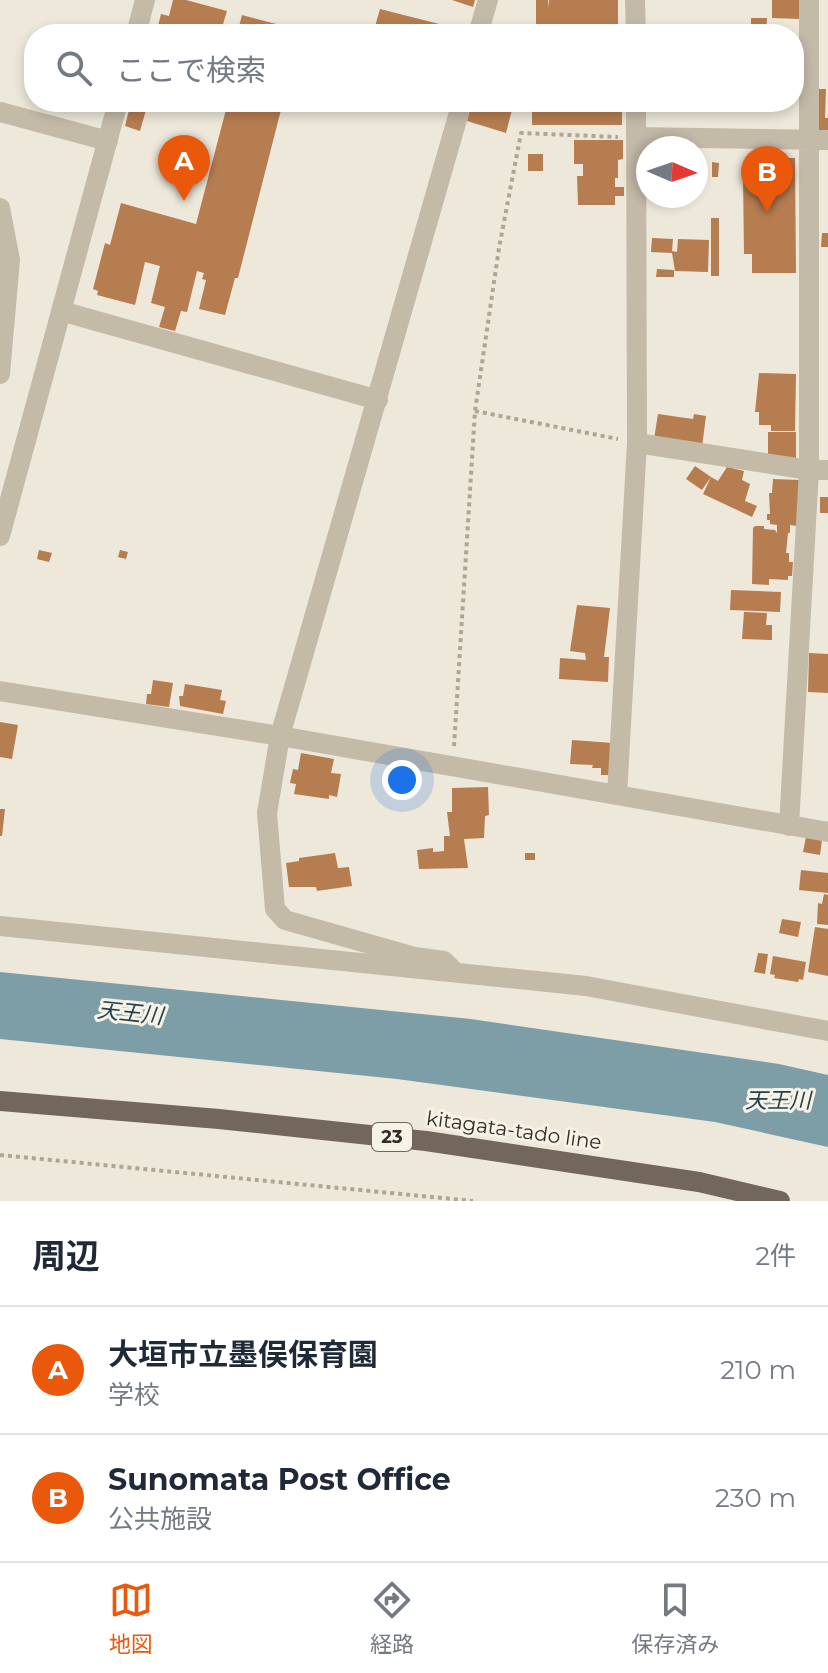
<!DOCTYPE html>
<html lang="ja">
<meta charset="utf-8">
<style>
:root{--surface:#fff;--page:#f2f2f3;--text:#1f2937;--muted:#747a83;--line:#e0e1e3;--accent:#ea580c}
body{margin:0;font-family:Montserrat,"Noto Sans JP",sans-serif;background:var(--page);color:var(--text)}
.compass{position:absolute;left:636px;top:136px;width:72px;height:72px;border-radius:50%;background:var(--surface);box-shadow:0 4px 12px #0003;rotate:92deg}
.you{position:absolute;left:402px;top:780px;width:28px;height:28px;margin:-20px;border:6px solid #fff;border-radius:50%;background:#1a73e8;box-shadow:0 0 0 12px #1a73e833}
.badge{display:grid;place-items:center;width:52px;height:52px;border-radius:50%;background:var(--accent);color:#fff;font-size:26px;font-weight:700}
.pin{position:absolute;translate:-50% -66px;filter:drop-shadow(0 2px 4px #0008)}
.pin::after{content:'';position:absolute;top:42px;width:28px;height:24px;background:inherit;clip-path:polygon(0 0,100% 0,50% 100%)}
.list{margin:0;padding:0;list-style:none}
h2{display:flex;justify-content:space-between;align-items:center;height:104px;margin:0;padding:0 32px;font-size:34px}
h2 small{font-size:26px;font-weight:400;color:var(--muted)}
.list li{display:grid;grid-template-columns:52px 1fr auto;gap:24px;align-items:center;box-sizing:border-box;height:128px;padding:0 32px;border-top:2px solid var(--line)}
.list b{display:block;font-size:30px;white-space:nowrap}
.list p{margin:0;font-size:26px;white-space:nowrap;color:var(--muted)}
.list em{font-size:26px;font-style:normal;color:var(--muted)}
.icon{flex:none;width:44px;height:44px;fill:none;stroke:currentColor;stroke-width:2;stroke-linecap:round;stroke-linejoin:round}
.map{position:relative;flex:none;width:828px;height:1201px;overflow:hidden}
.search{position:absolute;background:var(--surface);box-shadow:0 4px 12px #0003;left:24px;right:24px;top:24px;height:88px;display:flex;align-items:center;gap:20px;box-sizing:border-box;padding:0 28px;border-radius:32px;color:var(--muted);font-size:30px}
.sheet{height:360px;background:var(--surface)}
nav{display:flex;justify-content:space-around;align-items:center;box-sizing:border-box;height:112px;border-top:2px solid var(--line);background:var(--surface);font-size:22px;color:var(--muted)}
nav a{display:grid;justify-items:center;gap:4px}
nav .on{color:var(--accent)}
.map>svg:first-child{display:block}
.water{fill:#7d9da7}
.building{fill:#b67d50}
.lines{fill:none;stroke-linecap:round;stroke-linejoin:round}
.path{stroke:#afa592;stroke-width:4;stroke-dasharray:4 4;stroke-linecap:butt}
.minor{stroke:#c4baa8;stroke-width:20}
.major{stroke:#72675a;stroke-width:20}
.labels{text-anchor:middle;dominant-baseline:central;stroke-width:6;stroke-linejoin:round;paint-order:stroke}
.shield{fill:#f6f2e6;stroke:#6d6760;stroke-width:2}
.shield-label{font-size:18px;font-weight:bold;fill:#322c27}
.street-label{font-size:20px;fill:#322c27;stroke:#f6f2e6}
.water-label{font-size:22px;font-style:italic;fill:#22424d;stroke:#f6f2e6}
</style>
<div class="map">
<svg width="828" height="1201" viewBox="0 0 828 1201">
<rect width="100%" height="100%" fill="#eee8da"/>
<path class="water" d="M0 972 471 1019 779 1064 828 1075V1147L715 1122 397 1079 0 1039Z"/>
<path class="building" d="M173 0H186L227 11 220 34H165L166 28 158 26 161 14 169 16Z
M452 0H475L473 7Z
M536 0H548V8L549 0H618V24H625V34H549L547 29V34H536Z
M772 0H799V19L772 18Z
M380 9 455 28 453 34H388L374 30Z
M242 15 303 31 302 34H237Z
M751 18H767L766 33H751Z
M818 89H826L825 118H828V134L818 130Z
M131 102 148 103 140 131 125 126Z
M228 102H283L238 278H235L225 315 199 309 206 280 202 279 204 273 197 271 187 312 181 311 175 331 159 327 165 307 151 303 160 266 145 262 135 305 97 295 98 291 93 289 105 243 110 245 121 203 196 224Z
M472 102H485L512 110 506 133 467 121Z
M532 102H622V125H532Z
M574 140H623V159L618 160V178H615V187H624V196H615V205H578L577 176H583V164H574Z
M528 154H543V171H528Z
M752 158H795L796 273H752V254H744L743 177H752Z
M712 162 719 163 718 177H712Z
M711 218H719V276H711Z
M822 233H828V247H821Z
M652 238 673 239 672 251 677 252 678 239 709 240 708 272 675 271 672 253 651 252Z
M657 269 674 270V277H656Z
M759 373 796 374 795 431H771V425H759V412H755Z
M658 414 693 419 694 414 706 416 702 447 654 439Z
M768 432H796V458L768 456Z
M695 466 711 477 702 490 686 479Z
M727 467 744 471 742 480 750 484 745 501 757 506 752 517 703 494 711 477 718 481Z
M773 479 799 480 797 526 790 525V533H788L786 553H789V562H793L792 576H788V580L769 579V585L752 584 753 528 755 526H764V529L775 530 777 533V525L770 524V520H767V514H770L769 493H772Z
M820 497H828V513H820Z
M39 550 52 553 49 562 37 559Z
M120 550 128 552 126 559 118 557Z
M731 590 781 592 780 612 730 610Z
M577 605 610 608 604 657H609L608 682 559 679 560 658 586 660 585 653 570 651Z
M744 612 767 613 766 625H772V640L742 639Z
M809 653 828 654V693L808 692Z
M153 680 173 683 169 707 146 704 147 694H151Z
M185 684 222 690 220 700 226 701 223 714 180 706 179 696H183Z
M0 722 18 725 12 759 0 757Z
M572 740 613 743 609 775H601V768H592L593 765 570 764Z
M301 753 334 759 331 773 341 774 337 797 329 795V799L294 794 296 784 290 783 293 769 298 770Z
M488 787 489 815 485 816 484 838 464 839 468 868 419 869 417 850 433 848V852L444 851V836H450L447 812H452V788Z
M0 809H5L2 836H0Z
M806 837 822 840 820 855 803 852Z
M335 853 338 868 349 867 352 886 317 891 316 887H289L286 863 299 861V858Z
M525 853H535V860H525Z
M801 870 828 873V893L799 890Z
M824 894 828 895V925L817 924 818 903 822 904Z
M782 919 801 922 798 937 779 933Z
M815 927 828 929V976L808 972Z
M758 953 768 954 765 974 754 972Z
M773 956 806 962 803 980 799 979 798 982 774 978 775 975 770 974Z"/>
<g class="lines">
<path class="path" d="M475 411 618 439
M454 746 475 411 499 248 521 133 618 137
M0 1155 473 1201"/>
<path class="minor" d="M635 0 636 34
M136 34 145 0
M478 34 488 0
M0 112 108 141
M637 137 828 140
M0 208 10 260 0 374
M61 311 378 400
M637 443 809 470H828
M0 536 118 102
M0 691 280 736 828 832
M617 795 637 443 636 102
M789 826 809 470V0
M0 926 586 986 828 1031
M455 972 444 961 415 957 285 920 275 909 267 813 280 736 462 102"/>
<path class="major" d="M0 1101 219 1119 426 1141 699 1182 780 1201"/>
</g>
<g class="labels">
<rect class="shield" x="372" y="1123" width="40" height="28" rx="6"/>
<g class="shield-label">
<text x="392" y="1137">23</text>
</g>
<g class="street-label">
<text transform="translate(514 1130) rotate(8)">kitagata-tado line</text>
</g>
<g class="water-label">
<text transform="translate(130 1013) rotate(6)">天王川</text>
<text x="778" y="1100">天王川</text>
</g>
</g>
</svg>
<svg class="compass" viewBox="-18 -18 36 36"><path d="M0-13l5 13h-10z" fill="#e53935"/><path d="M0 13l5-13h-10z" fill="#747a83"/></svg>
<div class="you"></div>
<div class="pin badge" style="left:184px;top:201px">A</div>
<div class="pin badge" style="left:767px;top:212px">B</div>
<div class="search"><svg class="icon" aria-label="search" viewBox="0 0 24 24"><circle cx="10" cy="10" r="6"/><path d="M15 15l6 6"/></svg>ここで検索</div>
</div>
<section class="sheet">
<h2>周辺<small>2件</small></h2>
<ul class="list">
<li><span class="badge">A</span><div><b>大垣市立墨俣保育園</b><p>学校</p></div><em>210 m</em></li>
<li><span class="badge">B</span><div><b>Sunomata Post Office</b><p>公共施設</p></div><em>230 m</em></li>
</ul>
</section>
<nav>
<a class="on"><svg class="icon" aria-label="map" viewBox="0 0 24 24"><path d="M3 6l6-2 6 2 6-2v14l-6 2-6-2-6 2zM9 4v14M15 6v14"/></svg>地図</a>
<a><svg class="icon" aria-label="directions" viewBox="0 0 24 24"><path d="M12 3l9 9-9 9-9-9zM9 14v-3h6M13 9l2 2-2 2"/></svg>経路</a>
<a><svg class="icon" aria-label="saved" viewBox="0 0 24 24"><path d="M7 4h10v16l-5-4-5 4z"/></svg>保存済み</a>
</nav>
